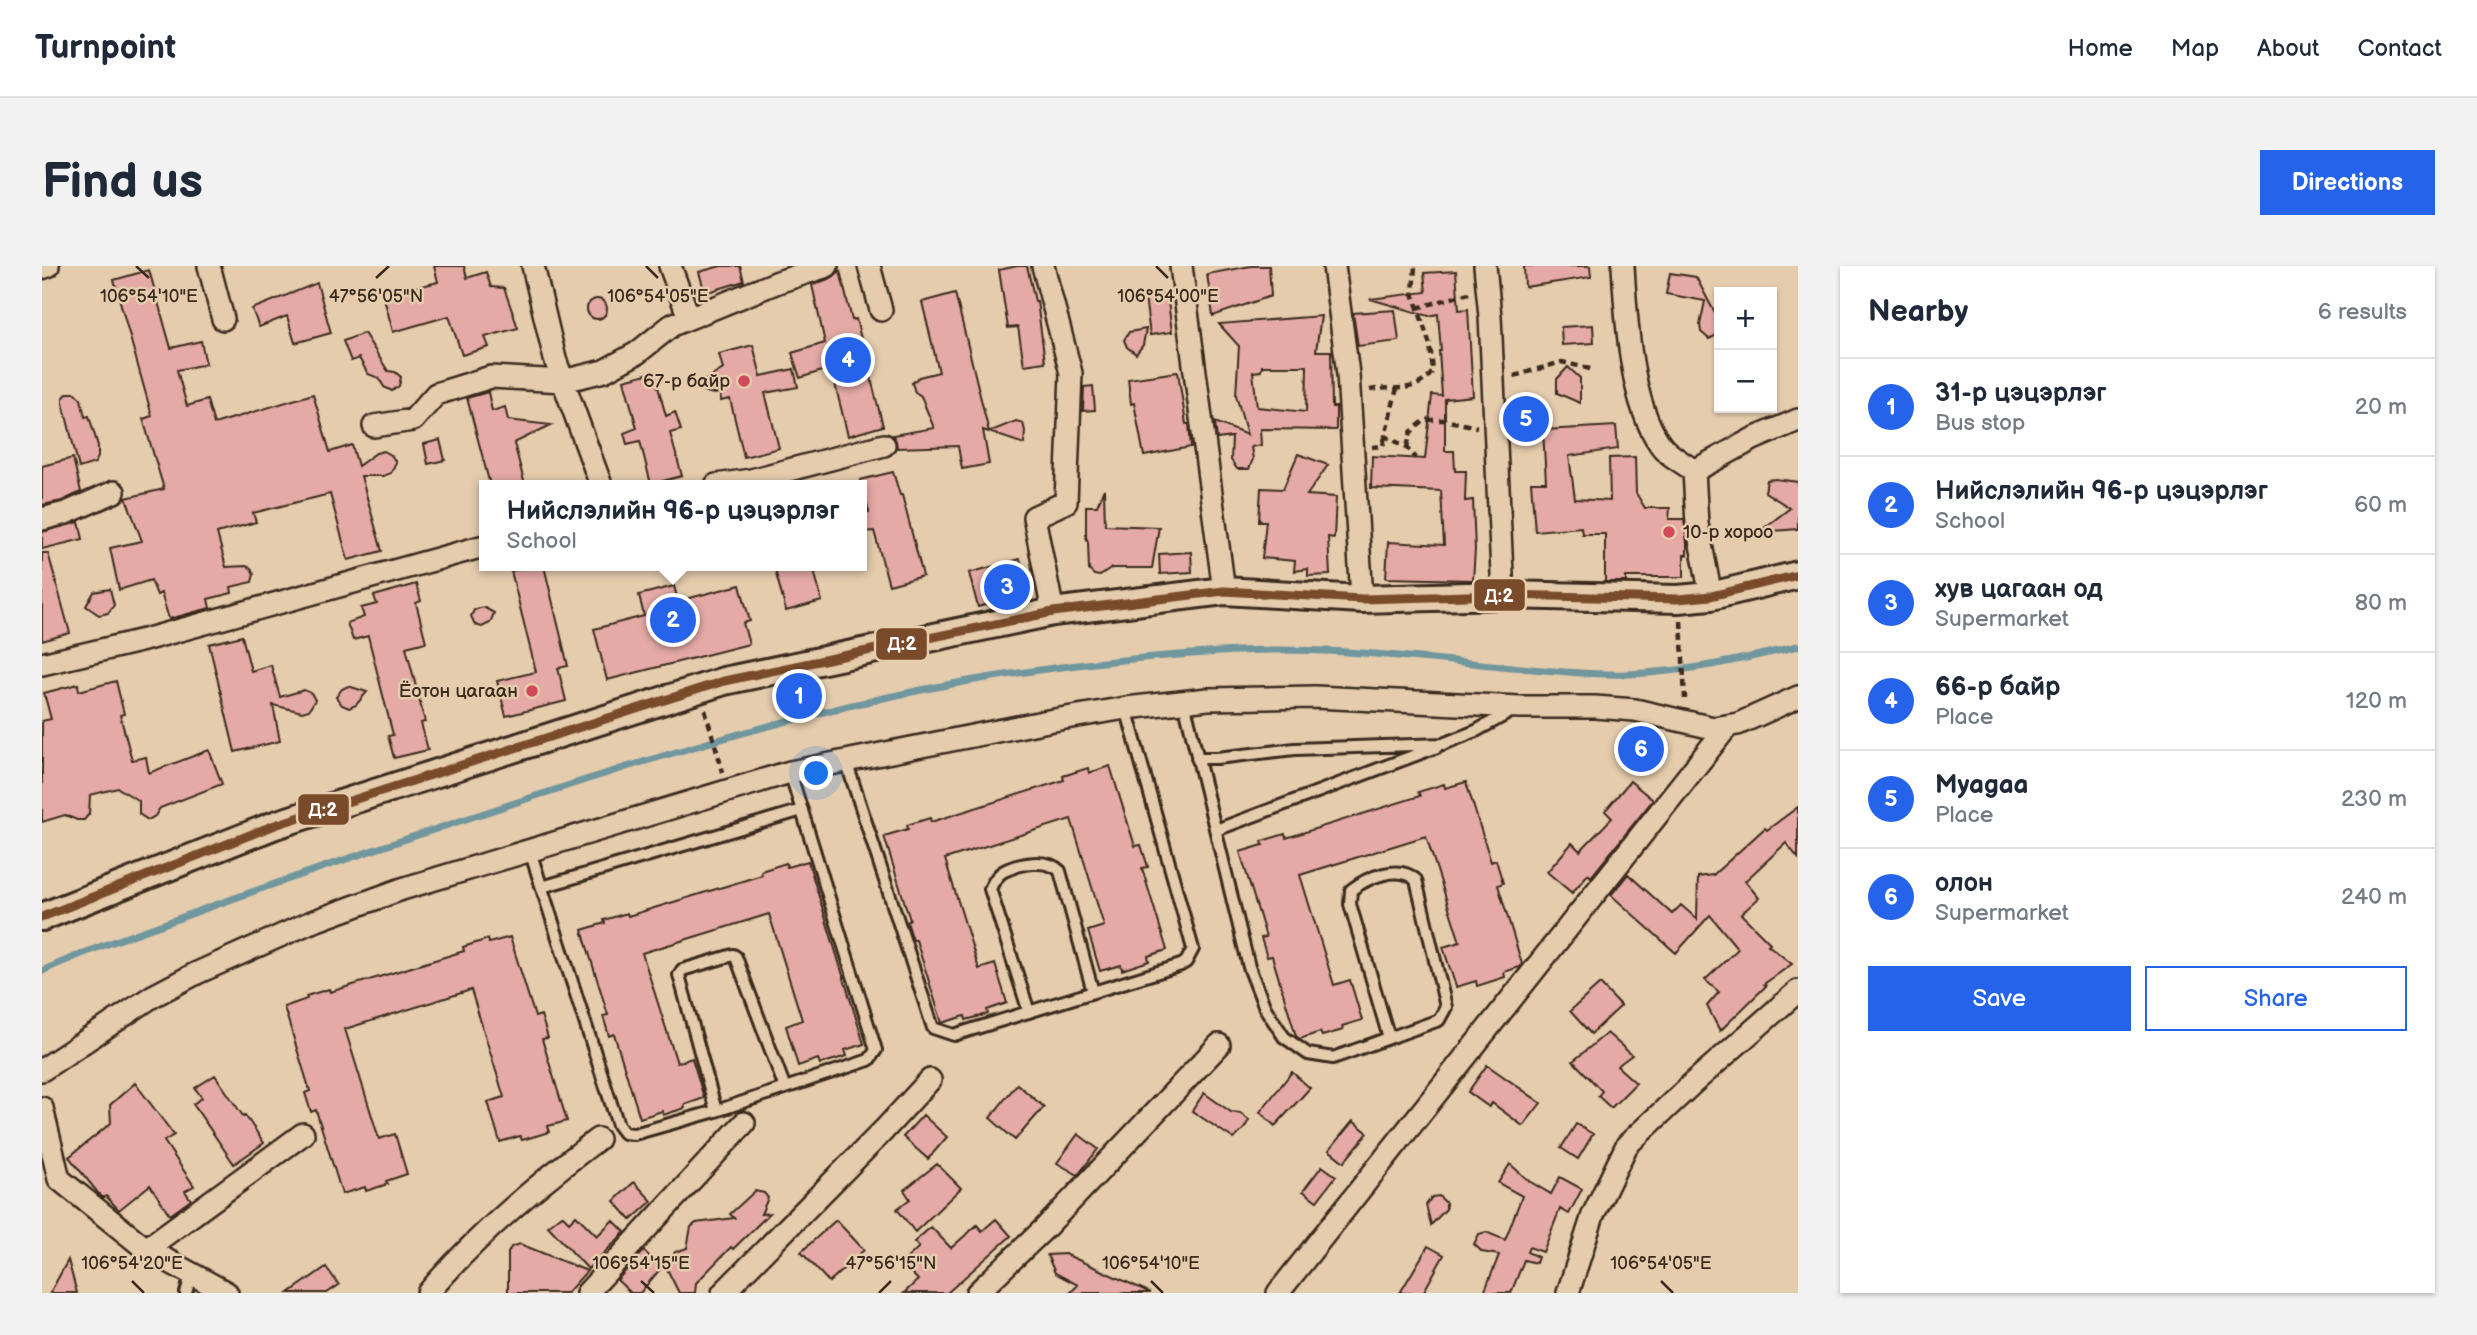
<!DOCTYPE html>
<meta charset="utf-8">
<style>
:root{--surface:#fff;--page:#f2f2f3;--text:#1f2937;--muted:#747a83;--line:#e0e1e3;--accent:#2563eb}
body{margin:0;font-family:"Balsamiq Sans",sans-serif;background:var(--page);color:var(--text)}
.controls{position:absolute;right:21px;top:21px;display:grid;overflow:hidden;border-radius:0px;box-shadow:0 2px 5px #0004}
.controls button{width:63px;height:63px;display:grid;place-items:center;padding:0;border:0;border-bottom:2px solid var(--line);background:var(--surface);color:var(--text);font:35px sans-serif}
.you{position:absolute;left:775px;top:508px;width:24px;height:24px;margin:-18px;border:5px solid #fff;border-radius:50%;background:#1a73e8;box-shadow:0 0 0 10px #1a73e833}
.badge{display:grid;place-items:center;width:46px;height:46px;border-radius:50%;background:var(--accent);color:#fff;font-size:23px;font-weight:700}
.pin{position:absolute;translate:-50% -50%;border:4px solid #fff;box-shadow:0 2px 7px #0006}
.popup{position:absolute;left:437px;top:214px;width:388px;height:91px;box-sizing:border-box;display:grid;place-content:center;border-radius:0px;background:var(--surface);filter:drop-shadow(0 2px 5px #0005);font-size:23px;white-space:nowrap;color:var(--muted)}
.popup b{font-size:26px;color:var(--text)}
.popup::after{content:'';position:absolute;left:50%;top:100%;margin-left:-14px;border:14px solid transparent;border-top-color:var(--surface)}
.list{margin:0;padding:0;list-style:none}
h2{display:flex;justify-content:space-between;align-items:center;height:91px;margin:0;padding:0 28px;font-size:30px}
h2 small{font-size:23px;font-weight:400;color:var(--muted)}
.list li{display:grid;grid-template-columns:46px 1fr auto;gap:21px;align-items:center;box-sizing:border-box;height:98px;padding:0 28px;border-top:2px solid var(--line)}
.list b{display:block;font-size:26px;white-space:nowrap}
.list p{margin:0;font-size:23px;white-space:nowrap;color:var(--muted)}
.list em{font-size:23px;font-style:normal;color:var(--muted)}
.actions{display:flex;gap:14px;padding:21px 28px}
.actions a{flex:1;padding:16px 0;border:2px solid var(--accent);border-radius:0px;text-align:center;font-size:24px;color:var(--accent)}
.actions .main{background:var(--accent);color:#fff}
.map{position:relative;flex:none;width:1756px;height:1027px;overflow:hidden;border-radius:0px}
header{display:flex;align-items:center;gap:42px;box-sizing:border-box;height:98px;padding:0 35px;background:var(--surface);border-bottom:2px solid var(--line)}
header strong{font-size:33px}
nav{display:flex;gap:38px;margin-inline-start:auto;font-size:24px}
.intro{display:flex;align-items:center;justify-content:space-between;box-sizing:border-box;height:168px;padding:0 42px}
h1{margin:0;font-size:49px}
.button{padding:18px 32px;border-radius:0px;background:var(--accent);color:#fff;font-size:24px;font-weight:700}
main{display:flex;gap:42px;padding:0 42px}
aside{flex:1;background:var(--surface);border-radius:0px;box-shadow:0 2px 5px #0004}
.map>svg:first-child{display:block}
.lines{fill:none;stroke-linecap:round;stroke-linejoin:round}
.stream{stroke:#70969e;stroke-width:7}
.building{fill:#e5aaa6;stroke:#3b2a1e;stroke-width:2;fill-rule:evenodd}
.service-casing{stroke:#3b2a1e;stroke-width:16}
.minor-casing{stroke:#3b2a1e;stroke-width:26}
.tertiary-casing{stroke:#3b2a1e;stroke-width:32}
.path{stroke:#3b2a1e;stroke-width:4.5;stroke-dasharray:7 5;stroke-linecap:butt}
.service{stroke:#e5ccad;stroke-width:10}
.minor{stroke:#e5ccad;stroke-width:21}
.tertiary{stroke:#e5ccad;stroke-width:26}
.bus-1-casing{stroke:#e5ccad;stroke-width:14}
.bus-1{stroke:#7a4b2a;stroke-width:9}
.ticks{fill:none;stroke:#3b2a1e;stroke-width:2.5}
.poi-dot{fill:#d1495b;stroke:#e5ccad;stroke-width:2.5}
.labels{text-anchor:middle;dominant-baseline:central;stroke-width:5;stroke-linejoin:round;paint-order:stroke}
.poi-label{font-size:19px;fill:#3b2a1e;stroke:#e5ccad;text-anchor:end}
.ticks-label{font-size:18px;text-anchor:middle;fill:#3b2a1e;stroke:#e5ccad;stroke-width:5;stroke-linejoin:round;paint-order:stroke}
.line-badge{stroke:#e5ccad;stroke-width:2.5}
.badge-label{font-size:19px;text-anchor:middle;font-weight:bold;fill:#fff}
</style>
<header>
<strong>Turnpoint</strong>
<nav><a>Home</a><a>Map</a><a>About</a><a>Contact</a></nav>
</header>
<div class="intro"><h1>Find us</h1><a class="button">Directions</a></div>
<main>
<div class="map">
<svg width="1756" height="1027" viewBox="0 0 1756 1027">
<rect width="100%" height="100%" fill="#e5ccad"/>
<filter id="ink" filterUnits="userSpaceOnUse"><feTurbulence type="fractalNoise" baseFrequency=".0143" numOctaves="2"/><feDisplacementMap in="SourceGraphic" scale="14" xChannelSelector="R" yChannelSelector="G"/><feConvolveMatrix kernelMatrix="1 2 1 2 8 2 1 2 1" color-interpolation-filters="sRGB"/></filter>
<g filter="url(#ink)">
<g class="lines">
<path class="stream" d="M0 705C41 686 84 671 127 656 204 627 281 601 358 575 519 521 680 467 846 431 954 407 1068 393 1178 386 1272 379 1366 391 1459 400 1501 404 1544 409 1586 408 1644 406 1700 394 1756 380"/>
</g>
<path class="building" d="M392 0H422L425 12 444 6 449 21 462 22 476 62 443 71 447 81 420 89 407 50 351 66 342 32 351 30V27L396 16Z
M679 0H698L702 15 663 27 657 6Z
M975 0H985L993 35H995L1003 96 982 99 976 61 966 62 957 4Z
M1209 0H1227L1229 30 1171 50 1165 8Z
M1482 0H1548L1549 11 1483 21Z
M107 4 129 82 159 75 164 98 135 104 145 140 165 134 172 158 271 128 288 186 310 179 316 200 334 187 342 185 349 189 354 196 349 207 341 210H319L340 285 306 294 288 228 211 247 214 256 175 267 184 301 204 300 209 302 212 308 210 316 189 321 190 327 166 333 168 342 127 353 119 327 115 329 109 314 77 324 68 282 100 275 84 232 122 223 101 153 110 150 72 14Z
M798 5 810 54 814 53 841 160 806 170 789 102 758 112 750 87 783 77 770 19 789 12Z
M1414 5 1417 44 1426 43 1431 130 1403 133V185H1412L1413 205H1424L1423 235 1431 234 1433 284 1431 314 1344 312 1346 276 1402 279 1399 225 1329 222 1330 190 1383 193 1390 129 1400 130 1397 85H1399L1396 48 1387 50 1328 33 1384 26 1382 7Z
M1628 7 1654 11 1677 55V68L1667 73 1659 66 1658 59 1663 35 1624 28Z
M275 17 289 67 253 77 245 50 217 61 210 43Z
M913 27 947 166 974 155 981 157 983 165 982 178 941 164 947 198 920 203 916 180 855 182 854 175 851 169 892 162 879 130 873 126 870 117 877 111 897 106 880 36Z
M1125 28 1130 66 1108 69 1103 31Z
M545 43a10 10 0 1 1 20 0a10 10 0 1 1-20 0Z
M1353 44 1357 75 1316 80 1311 47Z
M1279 50 1274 85H1289L1290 141H1294V164L1218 163 1219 179 1209 181 1211 193 1207 203H1195L1189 194 1190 171 1175 173 1173 156 1205 169 1194 129 1197 80 1177 58ZM1220 100H1265L1264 146 1215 141 1211 106 1219 105Z
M1551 59 1552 77 1520 79 1519 61Z
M1104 63 1101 79 1094 88 1085 81 1082 74 1087 66Z
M322 67 346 105 353 106 359 111 357 120 350 125 342 121 337 112 326 108 317 92 309 95 301 75Z
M711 79 719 110 752 103 756 121 723 127 737 182 702 191 688 133 679 135 678 127 671 128 661 125 662 115 681 103 677 88Z
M1526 101 1538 112V137L1515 127V113Z
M612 106 624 150 633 146 639 164 628 167 640 210 609 218 598 175 585 178 582 167 595 162 582 114Z
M1136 106 1144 158H1147L1149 181 1102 190 1092 137 1089 138 1086 113Z
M1051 120 1053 144 1041 145 1042 121Z
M446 126 450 145 463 141 466 154 509 159 472 177 483 219H448L425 132Z
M26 127H33L39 133 43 151 47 150 56 180V191L53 197 37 202 21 137V132Z
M1574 160 1576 183 1527 190 1533 233 1568 235 1567 192 1593 191 1594 227 1603 242H1628L1627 253H1642L1645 278V289H1642V311H1584V316H1563V268H1540L1539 261 1493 265 1489 216H1504L1501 164Z
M398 174 403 194 386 198 382 178Z
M1256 188 1286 199 1265 229 1294 231 1292 272 1286 271 1288 309 1266 310V303L1252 305 1253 295 1220 292 1224 255H1217L1219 222 1241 223Z
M31 192 39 226 20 235 0 239V200Z
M851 206 858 229H860L881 310 847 319 832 265 820 266V247L827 246 818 214Z
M1733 213 1756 216V263L1717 266 1748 242 1723 226 1725 214Z
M1062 223 1063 259 1117 261 1110 302H1070L1058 310 1052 309 1047 304 1046 276 1044 271V240H1055Z
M37 256 41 273 0 283V266Z
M1149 286 1150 306 1118 308 1117 288Z
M0 287H6L28 367 0 375Z
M978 293 988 327 936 341 927 307Z
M490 300H502L526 400 516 402 524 435 464 450 455 415 494 406 469 305Z
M732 300H771L780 335 744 345Z
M374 318 379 335 374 337 384 376 364 381 383 456 379 457 386 484 352 492 346 470 351 469 326 370 311 374 305 357 322 351 319 342 335 338 332 330Z
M698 319 708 355 701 357 707 378 565 414 552 363 602 350 597 329 632 320 636 335Z
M68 323 72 339 66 347 57 349 44 340 52 326Z
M441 341 452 347 448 357 440 361 433 359 429 350 432 344Z
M200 370 209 405 229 399 238 431 262 424 269 427 273 434 267 444 260 446 231 439 238 475 193 486 167 378Z
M74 415 82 448 78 449 90 494 104 491 107 507 167 484 180 518 118 542 113 550 106 554 97 548V535L76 522 48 529 47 548 42 554H35L23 549 0 556V455L9 453 2 427 36 418 37 425Z
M306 420 325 426 314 439 307 442 300 439 294 431 300 423Z
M1068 500 1093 580 1099 579 1106 601 1100 602 1125 684 1106 690 1107 695 1080 704 1079 699 1058 705 1046 665 1062 660 1029 553 903 593 937 703 953 698 965 737 945 744 946 748 924 754 923 750 900 757 874 674H871L865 656 868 654 842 570 866 563 865 559 888 552 889 556 1022 514 1021 510 1046 502 1047 507Z
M1588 515 1611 534 1549 611 1546 608 1530 627 1505 606 1530 577 1538 585 1570 552 1563 545Z
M1424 516 1449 596 1454 594 1461 617 1456 619 1480 698 1478 701 1462 706 1463 711 1435 720 1434 715 1414 721 1401 681 1418 676 1384 570 1258 609 1292 719 1308 714 1320 754 1300 760 1301 764 1280 770 1278 766 1258 773 1254 770 1230 690 1225 691 1219 672 1224 671 1198 586 1221 579 1220 575 1243 568 1244 572 1378 530 1376 526 1402 518 1403 522Z
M1756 541V592L1744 577 1703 615 1717 632 1699 648 1728 677 1726 679 1750 698 1722 718 1724 720 1678 765 1665 740 1677 726 1663 714 1696 683 1668 649 1634 687 1569 629 1586 608 1630 648 1639 639 1655 653 1656 611 1671 609 1723 562 1725 564Z
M766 595 822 778 803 784 805 790 778 798 776 793 756 800 744 760 760 754 727 648 600 687 635 797 650 792 662 832 642 839 643 842 621 849 620 845 598 852 572 768 567 770 561 750 566 749 540 664 563 657 562 654 585 647 586 650 720 609 719 605 744 597 745 601Z
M468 671 493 751 499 749 506 772 500 773 525 855 506 860 507 866 480 874 478 870 458 876 446 836 462 831 429 724 303 763 337 873 353 868 365 908 344 915 346 918 324 925 323 921 300 928 274 844 269 846 263 827 268 825 242 741 265 733 264 730 287 723 288 726 422 685 421 681 446 673 447 677Z
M1558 718 1579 740 1549 768 1528 745Z
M1565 767 1590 789 1575 800 1594 817 1569 842 1556 830 1560 825 1531 795Z
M1445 799 1499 837 1481 860 1450 837 1447 841 1426 826Z
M1250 806 1268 822 1233 860 1218 846Z
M173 809 201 850 203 849 222 877 192 898 151 838 160 832 153 822Z
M93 817 132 869 122 875 152 920 143 925 149 934 128 949 108 919 77 944 64 930 61 932 56 927 27 891 69 857 68 839Z
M975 818 1002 841 973 874 948 852Z
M1162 827 1189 846 1198 847 1207 854 1202 863 1192 873 1150 845Z
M881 849 905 871 886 893 861 871Z
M1311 855 1326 867 1302 896 1287 884Z
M1534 858 1551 868 1536 893 1519 882Z
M1036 868 1056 883 1036 909 1015 897Z
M895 898 919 922 873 966 855 943 868 933 862 924Z
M1468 898 1487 915 1509 928 1518 911 1540 923 1527 948 1518 943 1501 986 1487 981 1485 986 1496 991 1494 997 1482 994 1469 1027H1442L1457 989 1440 986 1432 978 1437 968 1444 966 1463 974 1480 930 1456 917Z
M1280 900 1294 910 1275 935 1261 925Z
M592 916 610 935 589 954 572 935Z
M713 925 722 927 726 932 719 948 728 947 691 983 689 981 654 1017 653 1027H637L624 1001 633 986 645 982 649 961 654 957 692 952 688 948Z
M1397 930 1404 937V943L1389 959 1384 939 1390 931Z
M520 949 527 956 534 949 555 970 571 954 583 966 546 1003 506 960Z
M954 953 969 970 905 1027H862L876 1014 860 997 877 981 872 976 889 961 909 982 935 959 940 965Z
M794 954 822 984 787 1016 759 986Z
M478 978 545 1005 525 1027H466V987L469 981Z
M1386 980 1402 989 1381 1027H1358Z
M602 985 619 1002 598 1027H589L575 1014Z
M1023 988 1109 1027H1028L1036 1019 1013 1007 1005 989Z
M26 994 35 1027H8Z
M284 1001 297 1019 285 1027H247Z"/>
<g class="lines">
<g class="service-casing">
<path id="service" d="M1142 436 1207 701 1223 742 1242 771 1266 788 1291 792 1397 754 1404 741 1374 614C1357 598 1326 611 1309 624L1308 638 1347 772
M1155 492H1175L1253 483 1401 478 1434 465 1472 444
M804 495 891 762 912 769 1139 699 1144 696 1151 683 1084 442
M1174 564 1395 481
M488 585 576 859 582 867 592 868 674 845 827 794 834 784 748 506
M500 621 760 544
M987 746 948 623C951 616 955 609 962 605 978 597 1005 592 1018 605L1051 726
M674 845 637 709 640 704 691 689 694 691 743 822
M144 1027 150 1006"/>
</g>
<g class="minor-casing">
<path id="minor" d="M167 0 181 53
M491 0 513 93 559 219
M628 0 647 52
M827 0 839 44
M1001 0 1029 107 1024 236 992 251 1011 346
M1139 0 1182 325
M1292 0 1306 108 1320 333
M1443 0 1448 50 1461 329
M1581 0C1584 51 1588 136 1618 178 1625 189 1642 197 1652 205
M0 2 6 0
M332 160 371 154 394 128 449 111 521 115 562 105 595 87 630 59 736 16 785 0
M674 219 709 214 842 179
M0 253 24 247 72 226
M1669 330 1655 258 1652 205 1711 173 1756 154
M0 398 102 374 442 280
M0 804 111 730 155 707 267 657 360 623 748 506 1006 455 1084 442 1166 433 1273 431 1477 441H1553L1593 444 1671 462 1696 458 1756 431
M0 842 17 913 104 983 185 1027
M104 983 261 868
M386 1027C433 971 497 917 556 873
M545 1027 702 857
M681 1027 842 864 888 814
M935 1027 1004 961 1177 779
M1236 1027 1685 461
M1526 1027 1551 949 1585 879 1651 817 1756 725"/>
</g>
<g class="tertiary-casing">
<path id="tertiary" d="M0 651 233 559 682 415 1011 346 1182 325 1320 333 1461 329 1636 333 1669 330 1756 309"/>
</g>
<path class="path" d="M1375 42 1427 27
M1472 110 1520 96 1552 104
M1355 122 1343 170 1365 181 1374 192
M1328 124C1353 119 1374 129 1391 105L1388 79 1371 27 1373 0
M1330 181 1341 180 1343 170
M1365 181 1369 166 1383 154H1402L1435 161
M1639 355 1643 433
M663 444 681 506"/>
<use href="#service" class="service"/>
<use href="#minor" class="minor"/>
<use href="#tertiary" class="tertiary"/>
<g class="bus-1-casing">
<path id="bus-1" d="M0 651 233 559 682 415 1011 346 1182 325 1320 333 1461 329 1636 333 1669 330 1756 309"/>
</g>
<use href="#bus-1" class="bus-1"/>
</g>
</g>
<path class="ticks" d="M94 0 107 12M604 0 616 12M1114 0 1126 12M334 12 347 0M90 1015 102 1027M599 1015 612 1027M1109 1015 1121 1027M1619 1015 1631 1027M837 1027 849 1015"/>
<g class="poi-dot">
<circle cx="702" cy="115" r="7"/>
<circle cx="1627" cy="266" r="7"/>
<circle cx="490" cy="425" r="7"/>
</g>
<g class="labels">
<g class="poi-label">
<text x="688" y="115">67-р байр</text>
<text x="1641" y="266" text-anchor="start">10-р хороо</text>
<text x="476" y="425">Ёотон цагаан</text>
</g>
</g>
<g class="ticks-label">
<text x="107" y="36">106°54'10"E</text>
<text x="334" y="36">47°56'05"N</text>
<text x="616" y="36">106°54'05"E</text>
<text x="1126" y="36">106°54'00"E</text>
<text x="90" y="1003">106°54'20"E</text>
<text x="849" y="1003">47°56'15"N</text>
<text x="599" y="1003">106°54'15"E</text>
<text x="1109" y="1003">106°54'10"E</text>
<text x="1619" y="1003">106°54'05"E</text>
</g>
<g class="line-badge">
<rect x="1431" y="312" width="53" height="34" rx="7" fill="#7a4b2a"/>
<rect x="833" y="361" width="53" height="34" rx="7" fill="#7a4b2a"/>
<rect x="255" y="527" width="53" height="33" rx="7" fill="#7a4b2a"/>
</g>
<g class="badge-label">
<text x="1457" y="336">Д:2</text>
<text x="860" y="384">Д:2</text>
<text x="281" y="550">Д:2</text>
</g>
</svg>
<div class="controls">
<button>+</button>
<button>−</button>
</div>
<div class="you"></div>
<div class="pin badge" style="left:757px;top:430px">1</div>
<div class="pin badge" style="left:631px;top:354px">2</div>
<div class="popup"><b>Нийслэлийн 96-р цэцэрлэг</b>School</div>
<div class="pin badge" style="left:965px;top:321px">3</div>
<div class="pin badge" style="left:806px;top:94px">4</div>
<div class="pin badge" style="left:1484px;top:153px">5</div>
<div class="pin badge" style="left:1599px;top:483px">6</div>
</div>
<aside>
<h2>Nearby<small>6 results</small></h2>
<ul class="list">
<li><span class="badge">1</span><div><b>31-р цэцэрлэг</b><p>Bus stop</p></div><em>20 m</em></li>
<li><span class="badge">2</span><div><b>Нийслэлийн 96-р цэцэрлэг</b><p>School</p></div><em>60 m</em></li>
<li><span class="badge">3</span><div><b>хув цагаан од</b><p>Supermarket</p></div><em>80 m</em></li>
<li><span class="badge">4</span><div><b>66-р байр</b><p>Place</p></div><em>120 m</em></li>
<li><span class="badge">5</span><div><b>Myagaa</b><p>Place</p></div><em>230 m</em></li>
<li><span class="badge">6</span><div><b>олон</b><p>Supermarket</p></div><em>240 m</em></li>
</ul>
<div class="actions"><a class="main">Save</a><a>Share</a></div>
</aside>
</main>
